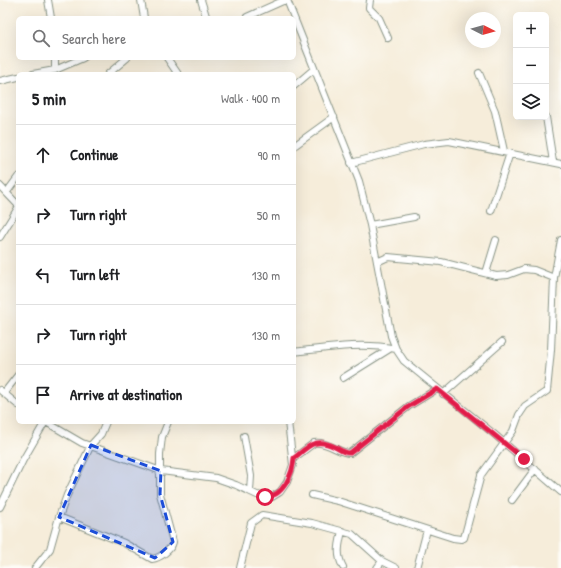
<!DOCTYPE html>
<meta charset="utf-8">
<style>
:root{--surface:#fff;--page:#f2f2f2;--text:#202124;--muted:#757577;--line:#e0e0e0}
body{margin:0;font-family:"Patrick Hand",sans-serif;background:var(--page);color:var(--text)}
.controls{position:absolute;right:12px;top:12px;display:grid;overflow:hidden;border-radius:6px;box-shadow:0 4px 16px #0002}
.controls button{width:36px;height:36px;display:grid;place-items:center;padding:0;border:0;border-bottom:1px solid var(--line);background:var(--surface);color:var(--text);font:20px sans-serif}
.compass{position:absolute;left:465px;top:12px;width:36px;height:36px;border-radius:50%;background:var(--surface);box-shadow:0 4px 16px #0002;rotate:96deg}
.stop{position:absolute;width:12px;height:12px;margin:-9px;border:3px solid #e11d48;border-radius:50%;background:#fff}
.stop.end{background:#e11d48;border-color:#fff;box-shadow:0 1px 4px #0008}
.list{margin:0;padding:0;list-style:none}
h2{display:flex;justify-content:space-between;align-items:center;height:52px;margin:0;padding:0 16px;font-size:17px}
h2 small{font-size:13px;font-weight:400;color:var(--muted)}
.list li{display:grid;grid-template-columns:26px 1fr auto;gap:12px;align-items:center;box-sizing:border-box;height:60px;padding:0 16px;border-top:1px solid var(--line)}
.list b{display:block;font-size:15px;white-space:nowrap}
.list em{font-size:13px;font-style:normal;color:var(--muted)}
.icon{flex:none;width:22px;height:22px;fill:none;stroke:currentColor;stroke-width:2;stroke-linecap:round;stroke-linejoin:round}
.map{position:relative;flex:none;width:561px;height:568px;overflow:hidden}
.search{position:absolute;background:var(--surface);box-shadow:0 4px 16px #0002;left:16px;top:16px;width:280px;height:44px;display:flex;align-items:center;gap:10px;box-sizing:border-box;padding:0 14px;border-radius:6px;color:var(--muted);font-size:15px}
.panel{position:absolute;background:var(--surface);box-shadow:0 4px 16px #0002;left:16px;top:72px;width:280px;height:352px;border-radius:6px}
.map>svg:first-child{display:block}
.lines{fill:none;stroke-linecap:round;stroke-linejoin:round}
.minor-casing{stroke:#8a9587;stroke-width:8}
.minor{stroke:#fff;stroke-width:6}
.route{stroke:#e11d48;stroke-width:5}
.marked{fill:#1d4ed8;fill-opacity:0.2;stroke:#1d4ed8;stroke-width:3;stroke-dasharray:8 5;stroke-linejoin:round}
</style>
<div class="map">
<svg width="561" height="568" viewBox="0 0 561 568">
<rect width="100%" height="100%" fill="#fdfcf7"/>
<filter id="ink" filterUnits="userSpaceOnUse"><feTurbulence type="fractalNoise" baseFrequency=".025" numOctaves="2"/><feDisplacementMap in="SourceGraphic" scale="8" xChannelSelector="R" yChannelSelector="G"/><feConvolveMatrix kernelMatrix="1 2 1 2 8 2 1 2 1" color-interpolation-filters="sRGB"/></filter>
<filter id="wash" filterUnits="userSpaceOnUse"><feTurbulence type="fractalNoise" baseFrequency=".012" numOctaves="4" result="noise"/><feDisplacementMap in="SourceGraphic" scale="16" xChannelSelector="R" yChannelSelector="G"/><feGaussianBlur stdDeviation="0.9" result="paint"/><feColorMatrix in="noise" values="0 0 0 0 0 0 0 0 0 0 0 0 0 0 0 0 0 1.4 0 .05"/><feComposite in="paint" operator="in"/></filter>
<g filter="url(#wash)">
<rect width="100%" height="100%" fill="#f6edda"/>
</g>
<g filter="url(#ink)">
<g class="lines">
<g class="minor-casing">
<path id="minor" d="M48 0 51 18
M141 0 144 18
M201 0 206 16
M287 0 359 181 370 225 391 336 396 349 404 361 494 434 561 492
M370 0 369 8 379 18 388 38
M247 17 285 0
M55 58V70
M167 58 178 74
M479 73 495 111 504 151
M33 74 55 70 83 58
M108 74 127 58
M0 81 18 77
M294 86 314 69
M546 117 553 162
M294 146 334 117
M351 163 424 144 449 141 561 164
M0 186 18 205
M7 192 18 177
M491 211 510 153
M370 225 414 217
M0 237 18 208
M377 262 388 257 441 262 496 276 508 275 524 269 534 270 554 278
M486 273 496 240
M294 352C328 348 362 342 396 349
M343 378 391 348
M0 390 18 405
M4 393 18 375
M443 394 502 342
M46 422 82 443 161 471 216 478 236 485 257 495 272 497 280 492 287 482 293 465 288 422
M244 436 251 476 250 491
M294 458 314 443C328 441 338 453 350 453L409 406 437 389
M312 495 338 501 453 538 461 539 464 538 481 475 513 431 519 415 525 406 547 391 551 350 554 278 561 240
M512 500 535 469
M0 507 23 460 45 422
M59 517 124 543 152 559C160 558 171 550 173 542L160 494V454L162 437 168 422
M342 531C339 545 336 554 343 567
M35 568 50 549 59 517 67 495 91 445 101 434 106 422
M240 568 251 523 262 515 312 523 352 534 382 561 396 568
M377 568 382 561
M417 568 427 530"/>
</g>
<use href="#minor" class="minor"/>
</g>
</g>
<g class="lines" filter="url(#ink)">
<path class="route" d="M265 497C283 497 293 474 294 458 309 446 315 437 335 447 340 450 344 453 350 453L409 406 437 389 524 459"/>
</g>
<path class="marked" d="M91 445 161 471 160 494 173 542 155 558 59 517Z"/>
</svg>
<div class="controls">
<button>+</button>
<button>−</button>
<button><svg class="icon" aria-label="layers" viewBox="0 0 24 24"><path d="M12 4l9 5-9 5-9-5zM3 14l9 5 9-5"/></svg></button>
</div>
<svg class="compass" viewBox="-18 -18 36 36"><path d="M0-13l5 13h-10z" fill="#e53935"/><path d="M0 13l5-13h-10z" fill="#757577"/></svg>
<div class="stop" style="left:265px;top:497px"></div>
<div class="stop end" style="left:524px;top:459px"></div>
<div class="search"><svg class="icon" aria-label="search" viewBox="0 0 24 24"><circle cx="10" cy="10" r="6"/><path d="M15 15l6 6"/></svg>Search here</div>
<section class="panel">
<h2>5 min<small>Walk · 400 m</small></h2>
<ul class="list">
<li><svg class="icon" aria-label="ahead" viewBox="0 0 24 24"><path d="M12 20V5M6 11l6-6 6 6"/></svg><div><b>Continue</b></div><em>90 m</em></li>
<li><svg class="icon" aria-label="right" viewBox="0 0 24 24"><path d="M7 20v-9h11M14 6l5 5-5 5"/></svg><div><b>Turn right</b></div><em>50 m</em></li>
<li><svg class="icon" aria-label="left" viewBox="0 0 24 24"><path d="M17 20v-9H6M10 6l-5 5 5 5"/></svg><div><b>Turn left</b></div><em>130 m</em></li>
<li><svg class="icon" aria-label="right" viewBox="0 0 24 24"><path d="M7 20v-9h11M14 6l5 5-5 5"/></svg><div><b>Turn right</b></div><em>130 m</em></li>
<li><svg class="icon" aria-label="arrive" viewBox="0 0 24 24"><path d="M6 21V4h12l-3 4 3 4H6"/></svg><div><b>Arrive at destination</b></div></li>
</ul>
</section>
</div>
